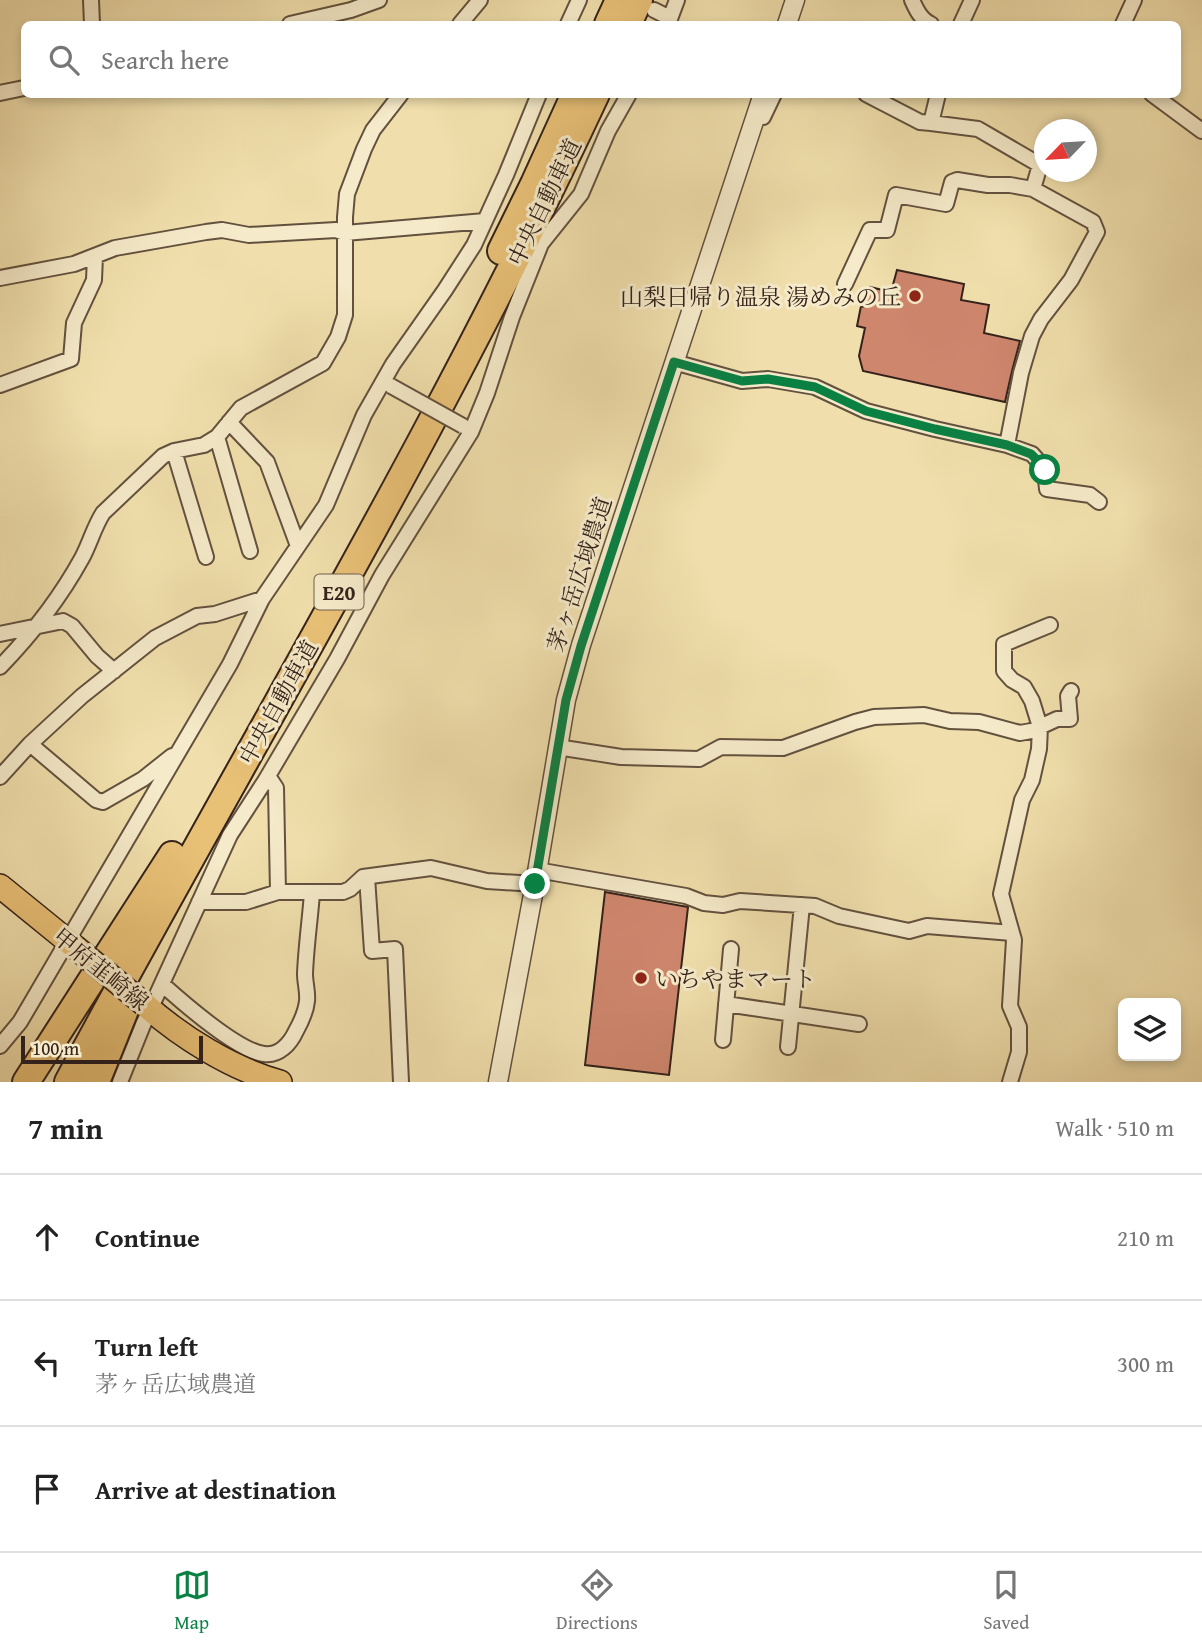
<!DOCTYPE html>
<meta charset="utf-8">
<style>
:root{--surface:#fff;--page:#f2f2f2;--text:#222;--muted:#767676;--line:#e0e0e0;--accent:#0b8043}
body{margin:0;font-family:"Gentium Book Plus","Noto Serif JP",serif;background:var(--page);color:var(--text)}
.controls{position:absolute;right:21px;bottom:21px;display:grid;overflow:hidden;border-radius:10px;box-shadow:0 4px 10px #0003}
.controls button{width:63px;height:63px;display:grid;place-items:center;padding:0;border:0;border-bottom:2px solid var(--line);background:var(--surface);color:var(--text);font:35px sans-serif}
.compass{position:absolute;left:1034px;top:119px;width:63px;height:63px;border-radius:50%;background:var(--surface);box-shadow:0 4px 10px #0003;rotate:245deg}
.scale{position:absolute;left:21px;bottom:18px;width:182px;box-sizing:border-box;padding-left:7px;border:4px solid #34221b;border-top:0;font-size:19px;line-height:24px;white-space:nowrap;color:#34221b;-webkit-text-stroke:5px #f5eac9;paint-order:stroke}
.stop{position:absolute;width:21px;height:21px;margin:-16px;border:5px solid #0b8043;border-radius:50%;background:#fff}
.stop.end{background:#0b8043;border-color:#fff;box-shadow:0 2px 7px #0008}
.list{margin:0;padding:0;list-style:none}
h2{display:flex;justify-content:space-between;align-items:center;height:91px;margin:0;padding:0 28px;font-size:30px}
h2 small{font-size:23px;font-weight:400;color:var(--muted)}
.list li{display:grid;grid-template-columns:46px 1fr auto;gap:21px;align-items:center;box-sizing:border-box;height:126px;padding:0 28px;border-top:2px solid var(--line)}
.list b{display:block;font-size:26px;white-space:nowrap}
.list p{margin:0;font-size:23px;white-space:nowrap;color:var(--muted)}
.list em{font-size:23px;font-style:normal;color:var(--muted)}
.icon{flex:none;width:38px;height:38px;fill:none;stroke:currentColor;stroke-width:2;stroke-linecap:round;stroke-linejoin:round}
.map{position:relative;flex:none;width:1202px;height:1082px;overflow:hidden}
.search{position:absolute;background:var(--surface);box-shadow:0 4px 10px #0003;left:21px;right:21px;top:21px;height:77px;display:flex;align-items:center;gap:18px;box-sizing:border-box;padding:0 24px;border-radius:10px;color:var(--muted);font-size:26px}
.sheet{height:469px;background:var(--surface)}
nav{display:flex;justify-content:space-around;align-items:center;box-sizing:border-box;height:98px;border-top:2px solid var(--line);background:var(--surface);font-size:19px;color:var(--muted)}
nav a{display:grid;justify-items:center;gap:4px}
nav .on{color:var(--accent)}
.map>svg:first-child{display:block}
.building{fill:#ce866d;stroke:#34221b;stroke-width:2}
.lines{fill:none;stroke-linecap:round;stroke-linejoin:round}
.minor-casing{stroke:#63513f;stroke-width:18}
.tertiary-casing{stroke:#63513f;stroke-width:21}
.primary-casing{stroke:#34221b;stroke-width:26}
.motorway-casing{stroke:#34221b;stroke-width:30}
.minor{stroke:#f5eac9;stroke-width:14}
.tertiary{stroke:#f5eac9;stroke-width:18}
.primary{stroke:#e8c076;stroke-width:23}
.motorway{stroke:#e8c076;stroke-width:26}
.minor-bridge-casing{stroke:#63513f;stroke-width:18;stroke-linecap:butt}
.primary-bridge-casing{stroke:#34221b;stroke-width:26;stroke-linecap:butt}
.minor-bridge{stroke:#f5eac9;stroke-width:14}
.primary-bridge{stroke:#e8c076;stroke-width:23}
.route{stroke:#0b8043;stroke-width:9}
.poi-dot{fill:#8f2418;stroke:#f5eac9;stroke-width:2.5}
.labels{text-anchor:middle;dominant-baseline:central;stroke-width:6;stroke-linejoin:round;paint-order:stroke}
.shield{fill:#f5eac9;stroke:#6e5e4f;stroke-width:2}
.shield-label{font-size:21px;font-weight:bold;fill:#34221b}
.street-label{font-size:23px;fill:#34221b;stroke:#f5eac9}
.poi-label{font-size:23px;fill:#34221b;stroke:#f5eac9;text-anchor:end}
</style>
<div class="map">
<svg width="1202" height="1082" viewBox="0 0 1202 1082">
<rect width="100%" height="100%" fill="#f0dfac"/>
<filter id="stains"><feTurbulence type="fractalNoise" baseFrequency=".00286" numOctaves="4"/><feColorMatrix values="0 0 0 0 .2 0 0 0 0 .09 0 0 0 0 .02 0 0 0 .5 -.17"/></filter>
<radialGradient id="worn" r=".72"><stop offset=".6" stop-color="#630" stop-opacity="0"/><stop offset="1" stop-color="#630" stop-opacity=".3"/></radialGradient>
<path class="building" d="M897 270 964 284 961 300 989 305 984 333 1020 341 1012 371 1005 402 863 371 859 356 865 328 857 326 861 306 865 307 870 287 891 292Z
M605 892 688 907 669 1075 585 1065Z"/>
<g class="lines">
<g class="minor-casing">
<path id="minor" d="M91 0 92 24
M912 0C916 9 921 20 931 24
M654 10 670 18
M290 24 351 10 379 0
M460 24 480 0
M568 24 579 0
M668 24 677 0
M961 24 972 0
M1123 24 1134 0
M0 93 24 88
M866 94 920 122 931 123 938 94
M1152 94 1202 131
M757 117H763L774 94
M931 123 978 129 1040 165 1033 189
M0 278 74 264 115 248 206 232 222 230 249 235 336 230 345 233 485 221
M845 284 870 230H887L896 195 946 204 952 182 957 180 988 185H1010L1033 189 1093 222 1097 232 1071 280 1041 319 1032 336 1021 373 1007 445
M674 362 742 381 768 379 815 387 866 411 935 429 1007 445 1032 454 1039 462 1045 470 1047 489 1090 495 1099 502
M0 385 71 359 74 323 94 280 95 256
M229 422 267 462 298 546
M217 437 250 551
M174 451 206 557
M0 634 63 621 72 626 97 656 114 671
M0 667C32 634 60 598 82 558 90 543 94 527 103 513L163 456 174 451 204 445 217 437 241 408 323 363 338 337 345 315V217L347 194 364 149 373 130 401 94
M30 744 96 800 103 802 143 779 172 756 175 757
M557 747 621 757 699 759 721 747 783 748 855 722 874 717 924 715 950 721 979 722 1020 733 1031 731 1057 719H1070L1068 696 1071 691
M268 776 276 788 278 892
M0 777 30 744 82 696 155 638 197 616 215 614 262 599
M537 870 686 896 704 903 723 905 740 901 815 906 839 916 909 931 927 926 1012 933
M367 877 372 951 395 949 401 1082
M199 902H246L278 892H343L350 889 363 877 431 868 487 881 535 884
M162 984C182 1002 238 1051 264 1054 279 1056 290 1044 296 1031 301 1022 306 1011 307 1001 308 992 305 983 305 974 306 947 310 920 312 893
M726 1004 859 1024
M723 1040 731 949
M0 1046 20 1022 230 664 262 599 326 505 364 415 393 364 445 290 474 245 506 175 539 94
M788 1047 802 905
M120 1082 143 1025 230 835 265 781 337 659 382 575 471 432 487 393 512 317 541 244 581 194 608 131 629 94
M1010 1082 1019 1052V1027L1010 1006 1014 940 1001 894 1022 800 1032 780 1039 749 1040 727 1032 701 1024 687 1012 680 1004 671V644L1050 625"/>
</g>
<g class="tertiary-casing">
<path id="tertiary" d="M787 24 795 0
M498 1082 535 884 566 700 581 645 763 94"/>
</g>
<g class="primary-casing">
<path id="primary" d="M0 886 75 947
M144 1004C181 1037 232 1069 280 1082"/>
</g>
<g class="motorway-casing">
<path id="motorway" d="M608 24 619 0
M628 24 639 0
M501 251 534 184 575 94
M26 1082 172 855
M68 1082C245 753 438 433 596 94
M96 1082 129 1000"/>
</g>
<use href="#minor" class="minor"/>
<use href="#tertiary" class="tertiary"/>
<use href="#primary" class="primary"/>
<use href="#motorway" class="motorway"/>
<g class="minor-bridge-casing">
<path id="minor-bridge" d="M391 386 463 426"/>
</g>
<g class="primary-bridge-casing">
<path id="primary-bridge" d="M75 947 144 1004"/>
</g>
<use href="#minor-bridge" class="minor-bridge"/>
<use href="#primary-bridge" class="primary-bridge"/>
</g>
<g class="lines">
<path class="route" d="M535 884 566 700 581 646 674 362 742 381 768 379 815 387 866 411 935 429 1007 445 1031 454 1039 462 1045 470"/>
</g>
<g class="poi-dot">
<circle cx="915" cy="296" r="7"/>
<circle cx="641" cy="978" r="7"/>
</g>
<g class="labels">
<rect class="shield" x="314.5" y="574.5" width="49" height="35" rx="5"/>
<g class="shield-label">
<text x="339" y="592">E20</text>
</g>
<g class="street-label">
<text transform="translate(544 202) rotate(-64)">中央自動車道</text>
<text transform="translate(579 574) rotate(-72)">茅ヶ岳広域農道</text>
<text transform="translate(278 702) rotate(-61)">中央自動車道</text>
<text transform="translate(101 969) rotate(39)">甲府韮崎線</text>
</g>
<g class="poi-label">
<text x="901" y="296">山梨日帰り温泉 湯めみの丘</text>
<text x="655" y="978" text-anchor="start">いちやまマート</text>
</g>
</g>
<rect width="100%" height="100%" filter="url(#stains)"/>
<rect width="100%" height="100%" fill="url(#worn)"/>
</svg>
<div class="controls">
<button><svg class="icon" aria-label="layers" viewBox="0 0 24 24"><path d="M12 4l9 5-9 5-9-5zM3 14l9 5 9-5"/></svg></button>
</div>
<svg class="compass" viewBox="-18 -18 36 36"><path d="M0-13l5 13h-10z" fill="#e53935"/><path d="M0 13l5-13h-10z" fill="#767676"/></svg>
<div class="scale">100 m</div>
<div class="stop" style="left:1045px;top:470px"></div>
<div class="stop end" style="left:535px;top:884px"></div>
<div class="search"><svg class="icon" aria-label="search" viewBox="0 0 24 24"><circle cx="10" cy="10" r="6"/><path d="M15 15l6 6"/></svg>Search here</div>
</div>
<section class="sheet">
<h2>7 min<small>Walk · 510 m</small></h2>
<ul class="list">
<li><svg class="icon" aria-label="ahead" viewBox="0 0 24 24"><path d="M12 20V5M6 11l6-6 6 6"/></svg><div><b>Continue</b></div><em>210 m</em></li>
<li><svg class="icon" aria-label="left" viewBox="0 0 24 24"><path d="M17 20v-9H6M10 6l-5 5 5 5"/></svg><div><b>Turn left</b><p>茅ヶ岳広域農道</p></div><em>300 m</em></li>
<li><svg class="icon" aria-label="arrive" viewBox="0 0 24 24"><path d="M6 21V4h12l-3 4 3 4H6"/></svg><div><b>Arrive at destination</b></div></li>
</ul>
</section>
<nav>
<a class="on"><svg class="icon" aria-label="map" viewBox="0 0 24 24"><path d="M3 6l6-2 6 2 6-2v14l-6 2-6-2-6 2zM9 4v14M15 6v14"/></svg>Map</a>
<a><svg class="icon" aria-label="directions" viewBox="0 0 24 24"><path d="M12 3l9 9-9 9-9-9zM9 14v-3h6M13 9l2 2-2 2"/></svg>Directions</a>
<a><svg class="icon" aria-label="saved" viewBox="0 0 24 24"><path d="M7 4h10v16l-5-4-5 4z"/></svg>Saved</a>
</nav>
